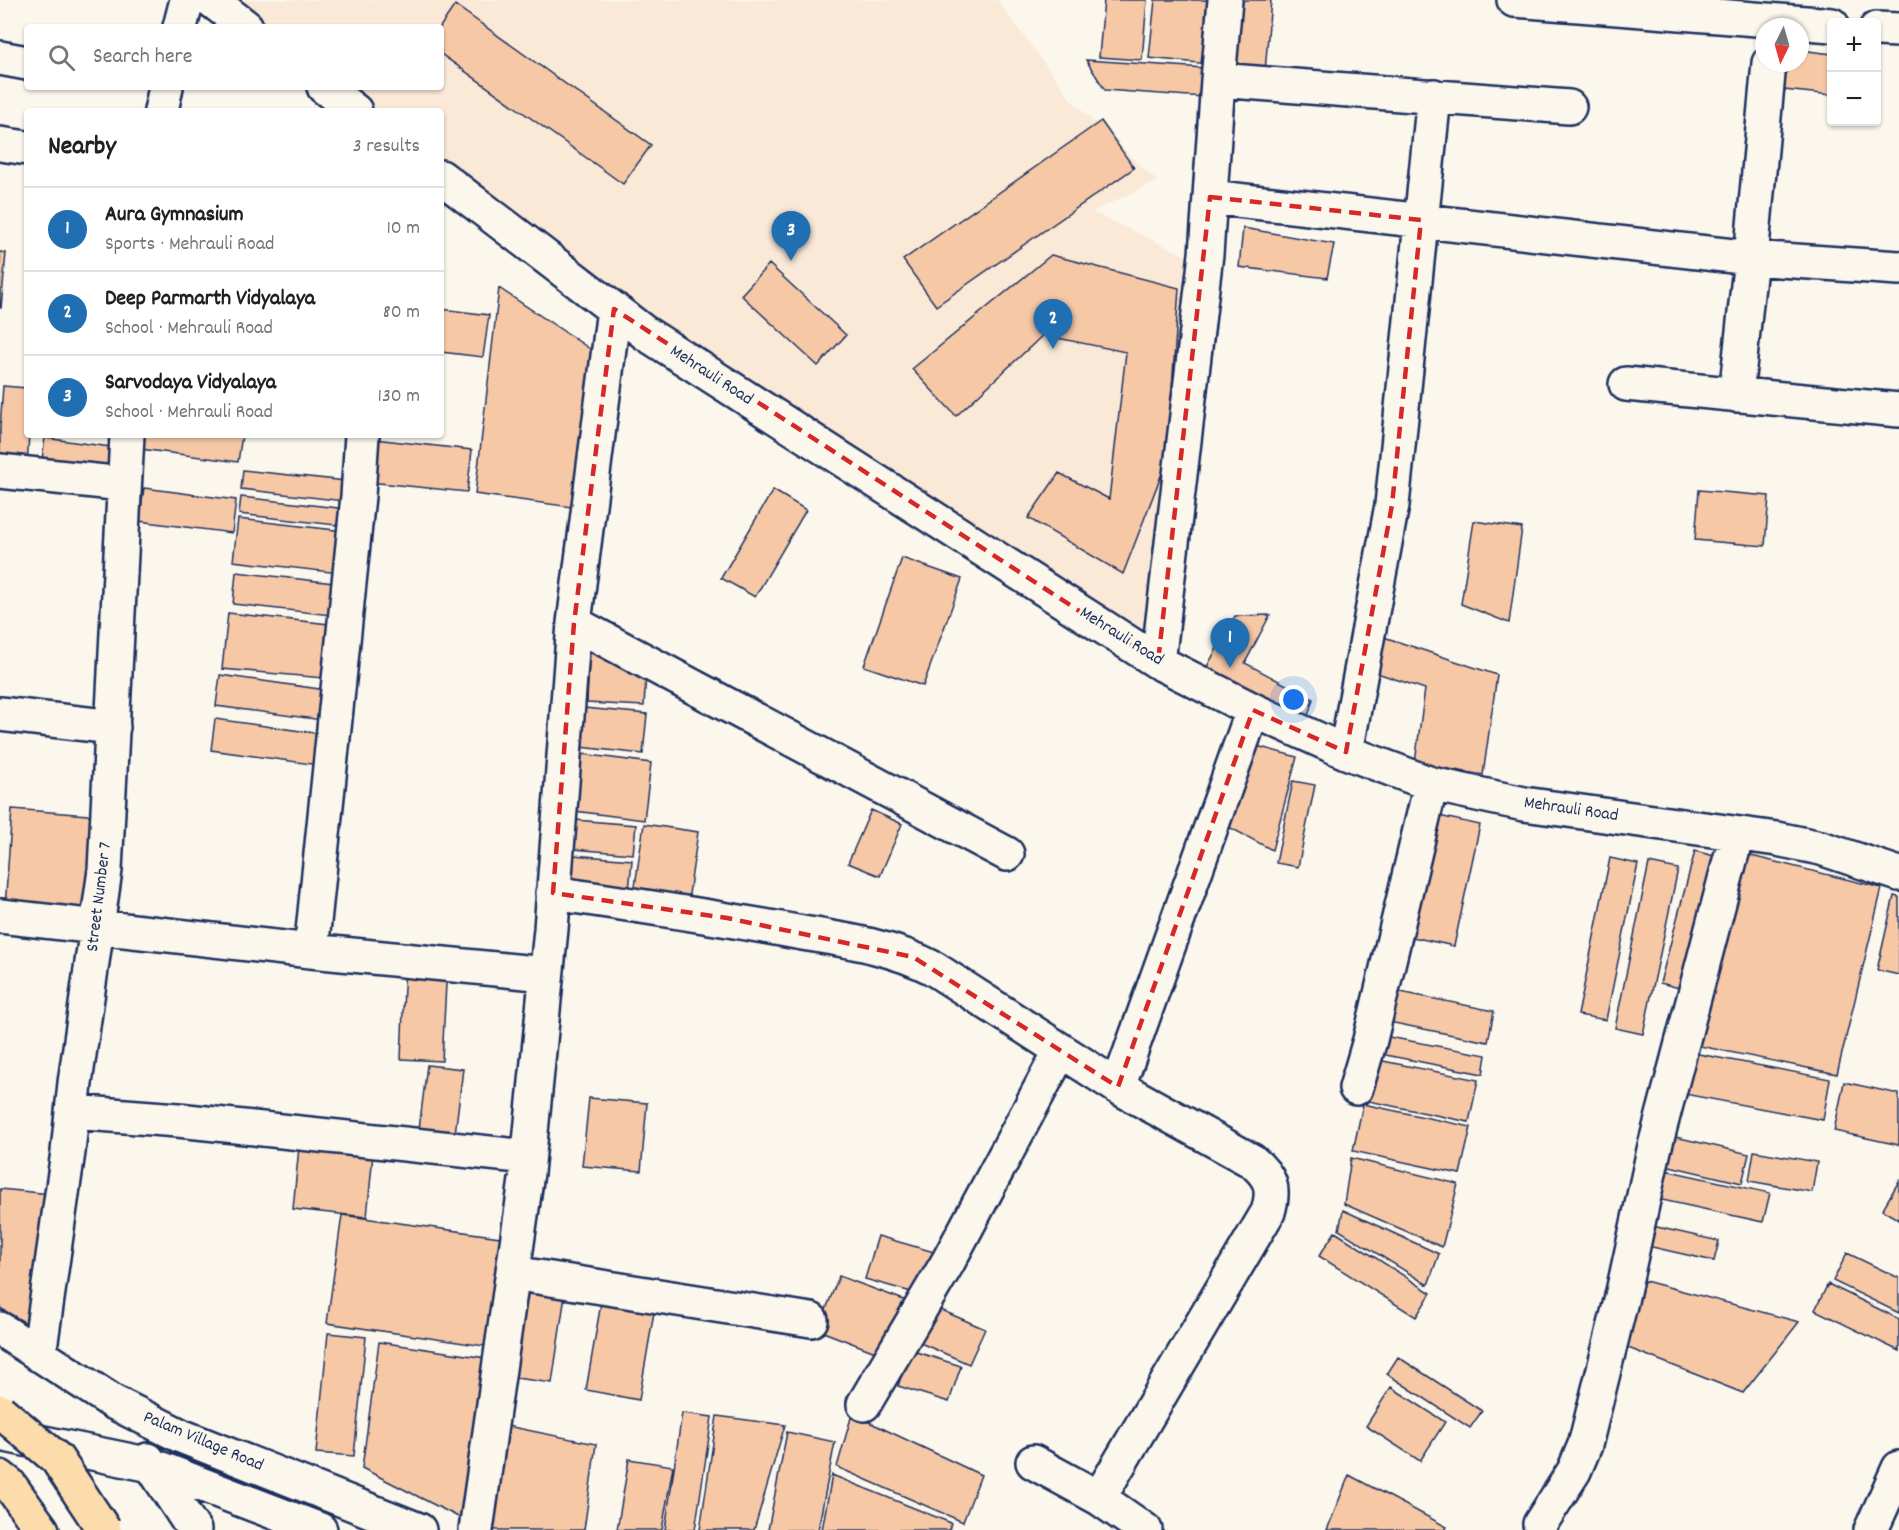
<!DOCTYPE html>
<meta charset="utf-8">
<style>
:root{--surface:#fff;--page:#f2f2f2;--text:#202124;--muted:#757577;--line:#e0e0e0;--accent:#1f6fb2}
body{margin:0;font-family:Dekko,sans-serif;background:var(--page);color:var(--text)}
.controls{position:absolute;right:18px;top:18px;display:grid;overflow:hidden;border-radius:6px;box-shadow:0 2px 4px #0004}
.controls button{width:54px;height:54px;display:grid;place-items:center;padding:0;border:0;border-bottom:2px solid var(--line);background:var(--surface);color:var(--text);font:30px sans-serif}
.compass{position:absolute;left:1755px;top:18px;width:54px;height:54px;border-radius:50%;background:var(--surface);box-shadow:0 2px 4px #0004;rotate:185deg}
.you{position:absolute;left:1294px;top:700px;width:21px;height:21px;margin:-15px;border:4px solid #fff;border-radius:50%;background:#1a73e8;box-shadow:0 0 0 9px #1a73e833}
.badge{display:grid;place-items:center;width:39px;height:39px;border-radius:50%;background:var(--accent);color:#fff;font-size:20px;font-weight:700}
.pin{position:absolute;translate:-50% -50px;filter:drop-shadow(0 2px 3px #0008)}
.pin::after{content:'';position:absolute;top:32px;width:21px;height:18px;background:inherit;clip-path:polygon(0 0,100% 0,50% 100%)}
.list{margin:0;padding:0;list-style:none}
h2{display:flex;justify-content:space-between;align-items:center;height:78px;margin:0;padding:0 24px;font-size:26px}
h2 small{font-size:20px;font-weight:400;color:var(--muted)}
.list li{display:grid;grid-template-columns:39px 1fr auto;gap:18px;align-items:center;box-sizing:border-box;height:84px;padding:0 24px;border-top:2px solid var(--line)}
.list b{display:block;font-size:22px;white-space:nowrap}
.list p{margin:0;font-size:20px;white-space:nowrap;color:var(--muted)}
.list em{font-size:20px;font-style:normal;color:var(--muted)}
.icon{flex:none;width:33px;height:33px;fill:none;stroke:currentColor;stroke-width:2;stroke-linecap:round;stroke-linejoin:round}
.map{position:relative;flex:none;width:1899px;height:1530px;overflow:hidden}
.search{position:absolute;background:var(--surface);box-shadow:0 2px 4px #0004;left:24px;top:24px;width:420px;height:66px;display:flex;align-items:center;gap:15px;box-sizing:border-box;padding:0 21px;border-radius:6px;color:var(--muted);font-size:22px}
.panel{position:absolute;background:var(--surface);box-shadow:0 2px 4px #0004;left:24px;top:108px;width:420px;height:330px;border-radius:6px}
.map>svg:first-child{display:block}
.built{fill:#fae9d7}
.building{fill:#f7c8a6;stroke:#1b2f5e;stroke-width:1.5}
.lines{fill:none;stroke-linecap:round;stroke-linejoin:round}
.minor-casing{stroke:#1b2f5e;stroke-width:38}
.major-casing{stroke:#1b2f5e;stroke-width:38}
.minor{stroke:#fbf7ec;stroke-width:33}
.major{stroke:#fddcac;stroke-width:33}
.major-bridge-casing{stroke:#1b2f5e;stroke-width:38;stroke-linecap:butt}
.major-bridge{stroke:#fddcac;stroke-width:33}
.marked{fill:none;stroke:#d62828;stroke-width:4.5;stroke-dasharray:12 8;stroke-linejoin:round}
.labels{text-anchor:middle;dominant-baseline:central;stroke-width:6;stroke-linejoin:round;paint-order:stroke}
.street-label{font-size:18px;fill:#1b2f5e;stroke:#fbf7ec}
</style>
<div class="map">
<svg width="1899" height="1530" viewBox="0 0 1899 1530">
<rect width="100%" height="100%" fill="#fbf7ec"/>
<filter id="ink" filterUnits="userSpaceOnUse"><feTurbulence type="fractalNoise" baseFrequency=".0167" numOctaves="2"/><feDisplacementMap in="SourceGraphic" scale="12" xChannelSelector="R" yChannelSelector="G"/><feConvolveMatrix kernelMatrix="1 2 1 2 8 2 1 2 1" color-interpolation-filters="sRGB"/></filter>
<g filter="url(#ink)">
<path class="built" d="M211 0H997L1074 103 1157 181 1092 212 1189 257 1158 662 441 177V111H355L324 87H441V27H246Z"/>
<path class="building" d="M1104 0H1147L1142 60 1099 57Z
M1155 0H1214L1209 64 1149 58Z
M1232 0H1271L1265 72 1226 69Z
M455 5 651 145 623 184 441 54 440 27Z
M1800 50 1832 54V95L1784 90 1787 63H1800Z
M1086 60 1204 68 1203 97 1105 90Z
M1101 121 1134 168 936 306 903 260Z
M1243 228 1334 244 1327 278 1239 267Z
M0 252 6 253 1 308H0Z
M1051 255 1179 288 1167 460 1123 574 1028 518 1059 473 1109 499 1126 352 1043 335 956 416 912 369Z
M769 264 846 335 818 366 741 295Z
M499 288 599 355 579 508 475 494Z
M441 309 489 315 483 357 441 352Z
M3 386 27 388V435H29L27 465 0 463V427Z
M135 435H242L238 462 133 448Z
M45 438 118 448 115 476 41 466Z
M374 439 472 450 467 492 369 482Z
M243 470 346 481 344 501 241 489Z
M144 488 236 500 232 533 139 521Z
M773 490 806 510 755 597 721 578Z
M1699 490 1769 496 1765 546 1695 540Z
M241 497 347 509 345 526 239 514Z
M238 519 344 531 339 573 233 561Z
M1474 521 1522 528 1509 623 1461 604Z
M902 558 962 579 923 686 864 666Z
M236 572 334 583 331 615 233 604Z
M228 613 329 624 324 678 222 669Z
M1270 615 1245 663 1313 699 1306 723 1204 672 1235 616Z
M1381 636 1497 675 1483 775 1415 763 1425 689 1374 672Z
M590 637 646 673 644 706 587 703Z
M220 675 326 690 322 720 216 706Z
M584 708 647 714 643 754 580 747Z
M215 719 322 734 318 765 211 750Z
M1253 745 1297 757 1272 850 1227 826Z
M574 753 651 763 644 820 567 810Z
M1293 781 1315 785 1298 867 1276 863Z
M12 809 100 816 92 915 5 908Z
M871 810 902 824 880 876 848 863Z
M1430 814 1480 825 1454 946 1403 935Z
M563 819 636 825 633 854 561 848Z
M644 824 698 832 688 901 634 893Z
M1695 851 1726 859 1691 991 1660 983Z
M1739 853 1882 888 1837 1074 1690 1044Z
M561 854 632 860 629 891 559 885Z
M1610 858 1638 864 1606 1020 1578 1015Z
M1649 863 1678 869 1643 1034 1615 1028Z
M1894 896 1899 897V975L1877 970Z
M405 963 447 965 442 1061 401 1059Z
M1386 989 1494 1011 1488 1042 1379 1020Z
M1378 1035 1486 1055 1483 1074 1375 1053Z
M1688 1052 1830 1079 1823 1120 1679 1093Z
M1373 1059 1478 1080 1469 1122 1364 1100Z
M427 1065 463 1069 454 1142 418 1138Z
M1844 1082 1899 1094V1145L1834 1131Z
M589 1098 647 1103 641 1171 582 1166Z
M1363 1104 1471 1127 1460 1174 1353 1151Z
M1667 1135 1749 1154 1742 1183 1661 1164Z
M299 1147 373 1154 367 1217 293 1209Z
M1754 1151 1817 1162 1812 1192 1749 1181Z
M1351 1158 1458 1184 1442 1247 1344 1204Z
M1660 1169 1770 1193 1763 1222 1653 1198Z
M1899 1181V1220L1882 1210Z
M0 1189 51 1194 38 1330 0 1308Z
M1343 1210 1439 1254 1428 1285 1339 1230Z
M342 1215 514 1239 498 1348 327 1323Z
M1648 1225 1719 1241 1714 1261 1643 1245Z
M1335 1232 1431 1293 1416 1317 1319 1256Z
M878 1236 934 1252 922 1295 865 1279Z
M1847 1253 1899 1278V1313L1833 1281Z
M839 1276 912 1303 891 1358 818 1330Z
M1634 1278 1799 1322 1743 1393 1618 1344Z
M1828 1284 1899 1319V1351L1815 1310Z
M523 1288 565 1295 552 1383 509 1377Z
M601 1303 654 1312 639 1400 586 1390Z
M934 1307 985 1329 969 1364 918 1342Z
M328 1333 366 1337 354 1456 316 1453Z
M379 1342 499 1360 474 1525 362 1468Z
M910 1350 961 1366 949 1402 898 1386Z
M1398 1357 1482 1411 1470 1428 1387 1374Z
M1391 1387 1445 1422 1420 1461 1366 1426Z
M682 1413 712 1417 695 1530H665Z
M852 1414 981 1475 963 1522 837 1467Z
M717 1416 785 1425 754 1530H700Z
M497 1424 596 1444 584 1530H482Z
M787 1432 835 1442 818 1530H768Z
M629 1459 673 1466 662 1530H617Z
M832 1475 951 1523 949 1530H822Z
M1349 1475 1447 1527 1445 1530H1327Z"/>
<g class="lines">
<g class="minor-casing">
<path id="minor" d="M211 0 246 27
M1225 0 1218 80 1569 107
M1514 0 1832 25
M180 27 187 0
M1876 29 1899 30
M0 58 27 63
M324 87 355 111
M161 111 166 87
M0 144 27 148
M441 177 645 333 1158 662 1253 710 1346 752 1431 784 1524 804 1777 839 1821 848 1899 874
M1210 197 1751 258 1899 268
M1626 384 1899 410
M1736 395 1751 258 1769 63
M0 471 123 484
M574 623 1007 854
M1158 662 1206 254 1218 80
M0 714 113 727
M1346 752 1392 505 1434 96
M553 893C635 905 716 917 797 932 843 940 891 946 933 968L1118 1087 1252 1161C1271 1177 1275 1188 1268 1212L1099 1498
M0 916 311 951 358 496 362 435
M311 951 546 974
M1118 1087 1253 710
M1356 1088 1370 1040 1431 784
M72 1112 178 1120 528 1157
M513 1273 811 1320
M0 1329 113 1402 181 1436 419 1530
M39 1355 68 1152 75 1083 105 870 127 435
M864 1404 948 1262 1061 1050
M0 1434 151 1465 320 1530
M148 1460 194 1530
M1033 1462 1099 1498 1145 1530
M1540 1524 1574 1471 1585 1445 1621 1301 1654 1150 1737 834
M476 1530 527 1173 551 929 574 623 614 309
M1871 1530 1899 1468"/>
</g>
<g class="major-casing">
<path id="major" d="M0 1477 9 1484 42 1530"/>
</g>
<use href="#minor" class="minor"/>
<use href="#major" class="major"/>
<g class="major-bridge-casing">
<path id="major-bridge" d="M0 1411 57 1459 104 1530"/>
</g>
<use href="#major-bridge" class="major-bridge"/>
</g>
</g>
<path class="marked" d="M1210 197 1421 220 1392 505 1346 752 1253 710 1118 1087 913 957 727 918 553 893 574 623 614 309 1158 662Z"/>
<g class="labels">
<g class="street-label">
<text transform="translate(711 376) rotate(33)">Mehrauli Road</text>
<text transform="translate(1121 637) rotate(32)">Mehrauli Road</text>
<text transform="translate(1571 810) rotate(8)">Mehrauli Road</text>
<text transform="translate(100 897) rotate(-83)">Street Number 7</text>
<text transform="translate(203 1442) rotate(23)">Palam Village Road</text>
</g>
</g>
</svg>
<div class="controls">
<button>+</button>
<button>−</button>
</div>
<svg class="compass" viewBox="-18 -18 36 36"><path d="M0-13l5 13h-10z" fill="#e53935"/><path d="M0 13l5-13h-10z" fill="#757577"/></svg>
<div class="you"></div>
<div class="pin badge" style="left:1230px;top:668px">1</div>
<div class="pin badge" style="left:1053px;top:349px">2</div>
<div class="pin badge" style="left:791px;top:261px">3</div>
<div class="search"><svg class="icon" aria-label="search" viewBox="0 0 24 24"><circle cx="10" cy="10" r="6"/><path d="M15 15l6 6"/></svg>Search here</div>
<section class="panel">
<h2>Nearby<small>3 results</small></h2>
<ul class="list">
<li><span class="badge">1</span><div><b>Aura Gymnasium</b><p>Sports · Mehrauli Road</p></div><em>10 m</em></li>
<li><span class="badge">2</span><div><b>Deep Parmarth Vidyalaya</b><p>School · Mehrauli Road</p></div><em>80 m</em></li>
<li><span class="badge">3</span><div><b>Sarvodaya Vidyalaya</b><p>School · Mehrauli Road</p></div><em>130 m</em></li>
</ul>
</section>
</div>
